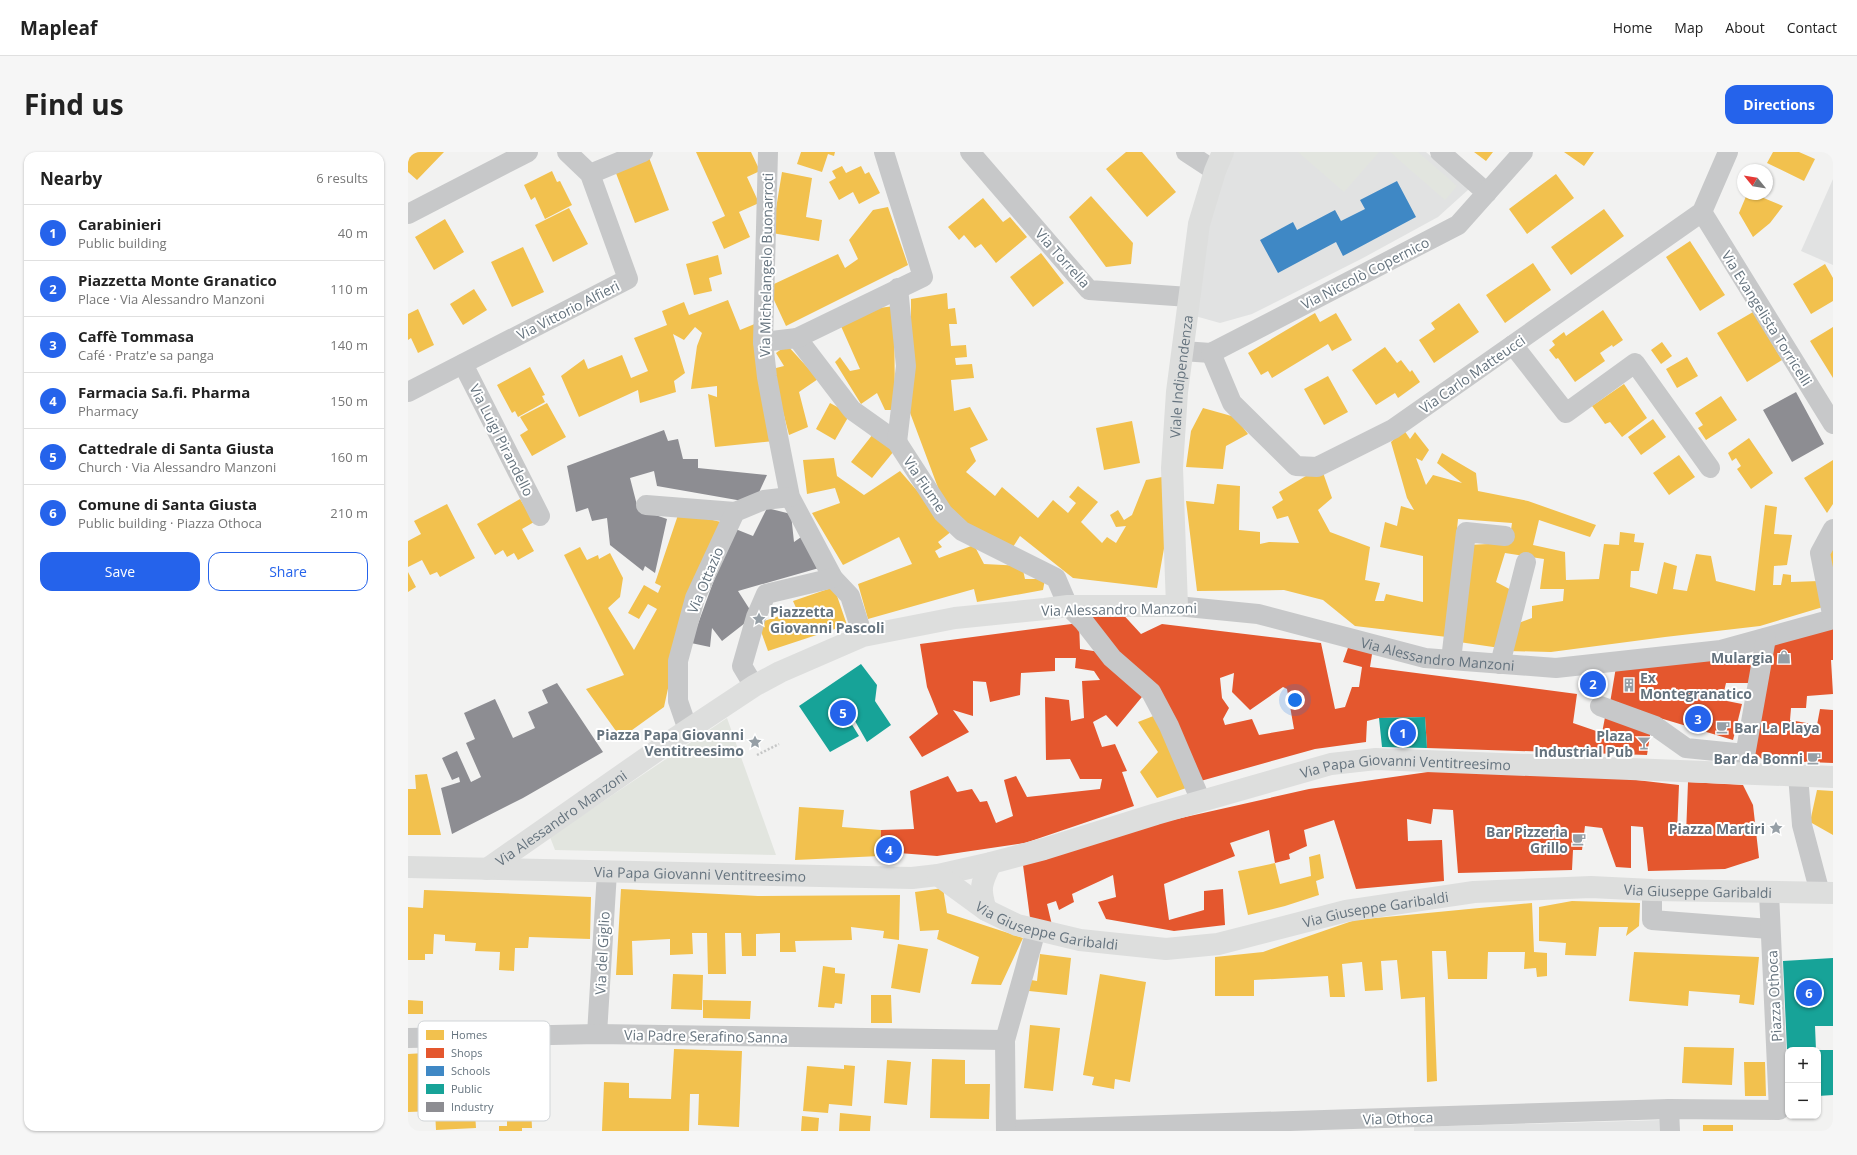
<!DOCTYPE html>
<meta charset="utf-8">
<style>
:root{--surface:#fff;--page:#f6f6f6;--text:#222;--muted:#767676;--line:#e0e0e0;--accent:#2563eb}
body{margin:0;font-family:"Open Sans",sans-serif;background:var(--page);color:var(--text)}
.controls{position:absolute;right:12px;bottom:12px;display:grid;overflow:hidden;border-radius:8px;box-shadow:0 1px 3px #0004}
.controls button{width:36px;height:36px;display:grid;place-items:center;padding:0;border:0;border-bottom:1px solid var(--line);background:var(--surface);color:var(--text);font:20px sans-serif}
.compass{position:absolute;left:1329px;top:12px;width:36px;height:36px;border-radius:50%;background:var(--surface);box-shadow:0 1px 3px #0004;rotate:300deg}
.you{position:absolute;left:887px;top:548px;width:14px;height:14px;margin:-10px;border:3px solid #fff;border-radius:50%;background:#1a73e8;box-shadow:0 0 0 6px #1a73e833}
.badge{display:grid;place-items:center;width:26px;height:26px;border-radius:50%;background:var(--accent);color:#fff;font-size:13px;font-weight:700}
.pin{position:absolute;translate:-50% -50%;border:2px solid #fff;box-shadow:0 1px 4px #0006}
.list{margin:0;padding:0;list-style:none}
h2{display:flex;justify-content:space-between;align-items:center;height:52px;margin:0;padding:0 16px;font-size:17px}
h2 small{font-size:13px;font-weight:400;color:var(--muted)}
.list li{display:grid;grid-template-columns:26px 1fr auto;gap:12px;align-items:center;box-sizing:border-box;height:56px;padding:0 16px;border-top:1px solid var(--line)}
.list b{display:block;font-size:15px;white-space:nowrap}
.list p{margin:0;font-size:13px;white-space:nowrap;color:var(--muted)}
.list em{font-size:13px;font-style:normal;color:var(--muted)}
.actions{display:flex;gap:8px;padding:12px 16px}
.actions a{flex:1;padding:9px 0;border:1px solid var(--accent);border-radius:12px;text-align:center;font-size:14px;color:var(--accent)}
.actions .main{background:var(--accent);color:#fff}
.map{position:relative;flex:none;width:1425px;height:979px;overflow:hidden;border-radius:12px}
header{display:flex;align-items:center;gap:24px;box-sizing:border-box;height:56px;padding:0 20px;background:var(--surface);border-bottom:1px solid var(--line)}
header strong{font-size:19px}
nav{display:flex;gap:22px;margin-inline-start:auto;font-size:14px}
.intro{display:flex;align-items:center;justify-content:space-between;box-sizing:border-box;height:96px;padding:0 24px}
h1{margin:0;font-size:28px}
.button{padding:10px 18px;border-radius:12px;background:var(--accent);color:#fff;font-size:14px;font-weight:700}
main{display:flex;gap:24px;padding:0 24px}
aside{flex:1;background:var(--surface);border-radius:12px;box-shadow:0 1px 3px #0004}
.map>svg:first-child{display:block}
.built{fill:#e1e2e2}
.green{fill:#e2e5df}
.homes{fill:#f2c14e}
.shops{fill:#e4572e;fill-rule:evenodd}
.schools{fill:#3f88c5}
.public{fill:#17a398}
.industry{fill:#8d8d92}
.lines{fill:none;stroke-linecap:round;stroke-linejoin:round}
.path{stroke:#c5c6c6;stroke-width:2.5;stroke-dasharray:2 2;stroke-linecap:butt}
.minor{stroke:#c7c8c9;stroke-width:20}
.major{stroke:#dddedd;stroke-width:22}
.labels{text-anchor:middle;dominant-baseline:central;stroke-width:4;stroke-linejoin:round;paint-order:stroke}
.street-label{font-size:14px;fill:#65737e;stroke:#fff}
.poi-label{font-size:14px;font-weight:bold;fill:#65737e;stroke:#fff;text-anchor:end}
.key{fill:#fff;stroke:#d1d5d8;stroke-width:1}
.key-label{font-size:11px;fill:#65737e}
</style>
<header>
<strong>Mapleaf</strong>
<nav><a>Home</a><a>Map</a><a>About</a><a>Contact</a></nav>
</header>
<div class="intro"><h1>Find us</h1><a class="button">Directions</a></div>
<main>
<aside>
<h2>Nearby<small>6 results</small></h2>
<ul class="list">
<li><span class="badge">1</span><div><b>Carabinieri</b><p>Public building</p></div><em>40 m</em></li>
<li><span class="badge">2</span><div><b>Piazzetta Monte Granatico</b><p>Place · Via Alessandro Manzoni</p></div><em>110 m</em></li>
<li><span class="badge">3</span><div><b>Caffè Tommasa</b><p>Café · Pratz'e sa panga</p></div><em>140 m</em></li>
<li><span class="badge">4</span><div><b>Farmacia Sa.fi. Pharma</b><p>Pharmacy</p></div><em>150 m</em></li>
<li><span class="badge">5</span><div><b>Cattedrale di Santa Giusta</b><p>Church · Via Alessandro Manzoni</p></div><em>160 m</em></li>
<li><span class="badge">6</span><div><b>Comune di Santa Giusta</b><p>Public building · Piazza Othoca</p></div><em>210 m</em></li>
</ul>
<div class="actions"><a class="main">Save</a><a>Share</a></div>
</aside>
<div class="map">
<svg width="1425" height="979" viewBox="0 0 1425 979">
<rect width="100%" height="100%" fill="#f2f2f1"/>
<path class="built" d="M826 0H1018L1061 37 1030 65 955 106 844 162 812 171 787 164 797 80 808 39Z
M1425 27V113L1393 99Z
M1255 968V979H1006V975Z"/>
<path class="green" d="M890 0H971L936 40Z
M982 0H1010L1049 34 1037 48Z
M319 566 368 703 147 698 142 685Z"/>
<path class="homes" d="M0 0H36L9 28 0 20Z
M288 0H343L352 19 339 25 351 51 331 60 342 85 316 97 304 70 317 64Z
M393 0H427L426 4 420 2 414 20 389 12Z
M718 0H734L768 40 739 65 698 17Z
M1066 0H1085L1078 9Z
M1156 0H1186L1176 14Z
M1365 0H1391L1407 7 1396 29 1359 11Z
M240 3 261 58 227 71 206 16Z
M434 14 438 21 453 14 457 22 461 20 472 41 451 52 445 40 431 48 421 30 428 26 424 19Z
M144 19 149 30 152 29 164 53 137 67 127 45 123 48 116 33Z
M374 20 404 26 398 65 414 68 411 89 364 81Z
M1148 22 1166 46 1119 82 1101 57Z
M1339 42H1346L1375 54 1362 71 1345 85 1331 61Z
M683 44 725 91 723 112 698 115 661 65Z
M575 46 595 70 602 65 619 85 588 111 573 92 567 96 556 83 551 88 540 75Z
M480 55 500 113 378 174 366 148V132L430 102 437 116 450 107 441 88 465 58Z
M161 56 180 92 145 110 127 73Z
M1196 57 1216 84 1163 123 1143 95Z
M37 67 56 100 26 118 7 85Z
M1282 89 1317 143 1292 159 1258 105Z
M115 95 136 140 104 155 83 110Z
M633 101 656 131 625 155 602 125Z
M310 103 314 122 301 126 304 139 286 143 278 112Z
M1125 111 1143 138 1097 171 1078 143Z
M1417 112 1425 126V149L1403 162 1385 132Z
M66 137 79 158 55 173 42 152Z
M539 141 540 157 547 156 549 172H541L543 194 558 193 559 205 547 206 548 213 564 212 566 226 543 228 546 259 562 255 580 288 562 296 568 309 558 320 587 344 594 335 630 366 645 348 660 361 668 351 661 345 670 334 690 350 673 370 694 391 699 385 708 391 718 374 708 375 702 363 710 358 716 368 724 363 738 328 754 325 761 368 749 436 665 426 612 384 605 395 541 365 498 250 503 247V147Z
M320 148 332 178 349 171 366 289 307 295 300 242 309 245V234L283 237 289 194 294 181 287 175 276 188 265 182 277 221 266 229 268 240 232 251 230 238 171 265 153 224 176 207 180 217 214 203 223 226 240 219 226 186 259 173 254 159 276 150 281 163Z
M1051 151 1071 180 1026 211 1011 188 1027 177 1023 171Z
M486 154 487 258H477L469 241 453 252 427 210 432 205 442 219 452 217 432 172 464 157Z
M10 157 26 193 10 201 3 186 0 188V162Z
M1195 158 1215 188 1205 195 1204 193 1192 201 1197 209 1167 230 1150 206 1148 207 1141 198 1147 193 1144 189 1156 180 1158 184Z
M1345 160 1374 208 1339 230 1309 181Z
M907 161 912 170 928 161 944 188 924 199 920 192 864 226 860 219 853 223 840 201Z
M1425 175V226L1402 189Z
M1254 190 1264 204 1253 212 1243 198Z
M379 193 410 227 391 240 400 275 381 283 364 217 376 214 368 201Z
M977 195 989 211 993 208 1002 220 1004 218 1012 230 990 246 987 241 968 253 944 218Z
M1279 205 1290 224 1269 236 1258 217Z
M122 215 137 243 134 244 137 250 110 265 107 259 104 261 89 233Z
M920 224 940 260 916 273 896 237Z
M1216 232 1239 266 1214 285 1202 270 1197 272 1184 254Z
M1313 244 1329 268 1298 288 1290 276 1295 273 1287 261Z
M139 251 158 285 124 304 112 283 120 278 112 265Z
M422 251 442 262 427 288 408 277Z
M795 256 827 265 840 282 818 294 815 317 778 315 783 279Z
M1245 267 1258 285 1233 303 1220 285Z
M724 269 732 311 696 318 688 276Z
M996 278 1002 287 1007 280 1021 298 1014 309 1008 306 1018 333 1025 323 1054 331 1029 311 1034 301 1068 321 1070 339 1120 349 1188 373 1182 385 1131 368 1125 393 1157 400 1158 428 1191 427 1196 392 1211 393 1212 380 1227 382 1226 390 1236 391 1231 419H1223L1222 435 1249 442 1256 410 1269 414 1265 437 1279 439 1288 402 1303 404 1308 429 1347 439 1357 353 1369 355 1366 382 1384 383 1379 413 1366 414 1365 433H1373L1375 422 1383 423V430L1411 429 1415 455 1352 474 1257 485 1143 500 1100 499 1105 473 1124 466V454L1155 449 1156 437H1132L1136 407 1097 401 1088 430 1109 441 1092 496 1051 490 1060 393 1101 391 1104 371 1050 367 1039 485 947 474 915 448 876 438 789 439 778 349 806 352 809 332 832 334 831 378 852 380V392L861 390 891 391 880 364 869 367 864 355 875 348 871 340 913 315 924 346 910 358 922 380 962 395 957 428 972 431 967 449H976L978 442 1015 450V404L972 395 977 370 989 374 993 354 1006 358 999 346 983 290Z
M465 282 486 299 464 326 443 310Z
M1341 286 1365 321 1343 337 1329 317 1333 314 1328 306 1324 309 1320 301Z
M1271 303 1287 325 1261 343 1245 321Z
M426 306 429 324 456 343 492 319 544 379 530 390 534 395 527 399 531 406 566 393 576 412 614 414 617 427H637L635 438 569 450 566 437 460 467 450 432 504 412 491 385 435 413 404 361 432 351 427 336 399 342 395 308Z
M1425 308V352L1419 361 1396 326Z
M112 347 126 370 114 377 126 399 110 408 106 401 99 405 95 398 87 403 69 372Z
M39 352 67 406 32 425 29 420 22 423 14 408 0 415V389L13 382 6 369Z
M271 360 313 370 278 453 256 555 213 586 178 537 216 523 156 403 172 395 179 408 190 403 191 407 202 401 215 426 212 445 200 456 226 498 249 457 240 452 231 467 220 461 236 433 250 441 253 434 247 431Z
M1425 396V422L1421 402Z
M0 420 8 435 0 440Z
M426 435 439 473 360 499 350 471 389 458 385 449Z
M748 563 784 634 749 646 732 620 750 600 730 570Z
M19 622 33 683H0V637H8L7 623Z
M1409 638 1425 639V683L1402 670Z
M391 655 436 658 434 675 473 678 472 704 387 708Z
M912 702 916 726 908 729 911 743 877 754 840 763 830 719 867 711 872 732 903 724 901 705Z
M535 736 539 761 615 786 593 833 563 832 571 805 529 787 531 778 512 779 507 740Z
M213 737 350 744 492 743 491 788 475 786 476 779 443 775 444 788 387 789 388 800H372V781L348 782V804H334L333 781H317L318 822H300L299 781H284L285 802 262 803V787L224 789 225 823H208Z
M16 738 183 745 182 787 121 785 120 796H107L106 819 91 818 92 800 67 799 68 791 37 789V783L26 782 25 802H17V808H0V755L15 756Z
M1164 749 1232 751 1231 774 1218 784 1220 775H1191L1188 804 1157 803 1158 791 1131 789V755Z
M1124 751 1126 800 1139 801V824L1129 825 1128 816 1116 817 1117 800H1080L1079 827H1040L1038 799H1024L1029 929 1019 930 1017 845 993 847 989 808 973 809 975 838 957 839 954 810 934 812 937 845H922L920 824 846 828V844H807V805L855 800 947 768Z
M490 792 520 797 512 841 483 836Z
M1226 800 1351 805 1346 853 1331 851 1332 843 1281 839 1280 854 1221 849Z
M632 802 663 806 659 843 621 839 623 828 629 829Z
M415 814 427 816V821L437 822 434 852 427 851 426 856 410 855Z
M265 822 295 823 294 858 263 857Z
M692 822 738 830 722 930 707 927 706 937 684 933 686 925 675 923Z
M463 843H483L484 871H463Z
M0 848 15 849V862H0Z
M295 848 343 849 342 867 295 866Z
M622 873 652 876 645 939 616 936Z
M1276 895 1326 896 1324 933 1274 931Z
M266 897 334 899 331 975 290 973 291 942H282L281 979H194L196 930 221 931V946L263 947Z
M51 899 52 914 42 915 44 939 25 940 26 949 40 948 41 963 67 961 68 976 28 978 27 959 0 960V902Z
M524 907 557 908V932H582L581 967 522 966Z
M479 908 503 910 499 953 476 951Z
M1336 910H1357L1358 944H1337Z
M436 913 447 914 444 954 421 952 420 961 395 959 399 914 436 917Z
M123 955 124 976H114V979H91V974H99V956Z
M432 961 463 964 462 979H431Z
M394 964 411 966 410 979H393Z
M1295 973H1325V979H1295Z"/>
<path class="shops" d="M682 457 711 458 733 482 754 472 913 491 927 557 937 555 944 535H951L954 515 935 510 942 490 965 496 962 515 1169 542 1165 571 1194 581 1198 560 1243 577 1239 603 1019 596 1017 565 971 566 959 569 958 590 907 597 789 630 756 550 679 467ZM826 521 824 540 842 558 875 535 879 537 886 577 851 583 844 567 817 573 815 567 821 556 814 546 812 526Z
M671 471 672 497 692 500 738 540 709 575 698 563 685 570 694 595 707 592 719 619 714 620 726 654 617 691 529 704 491 701 472 704 473 678 506 677 502 639 540 624 549 640 564 637 572 650 579 649 588 671 605 664 596 628 608 624 619 645 692 637 694 627H672L662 607 638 608 637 545 661 548 663 569 676 566 674 529 692 528 686 519 667 516 668 506H647V519L613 521 612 543 582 550 578 530 565 529V564L545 558 561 580 514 605 501 585 530 562 519 535 512 492Z
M1425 471V508H1423L1425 542 1399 544 1398 556H1383L1382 568 1409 573 1412 557 1425 558V611L1355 608 1344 599 1364 490Z
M1348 502 1341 531H1318L1314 548 1334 552 1325 588 1202 551 1208 515Z
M1041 617 1168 621 1271 633 1269 682 1278 683 1280 630 1335 633 1345 653 1351 706 1317 717 1240 719 1235 675 1223 674V716L1208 715 1194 676 1177 674 1174 698H1165L1164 718 1050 721 1045 658 1025 657 1023 672 999 667 1000 689 1034 688 1036 729 948 737 926 668 896 678 899 694 881 702 882 707 867 711 861 678 822 691 827 704 756 732 761 768 796 758V739L815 737 817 773 766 779 698 767 690 750 708 745 705 723 664 742 666 750 651 758 648 749 639 752 644 773 622 766 615 713 720 678 901 637Z"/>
<path class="schools" d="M989 29 1008 65 935 104 928 90 870 121 852 88 885 70 889 78 927 58 933 69 957 57 952 48Z"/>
<path class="public" d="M453 512 469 533 467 549 483 573 459 590 447 569 443 571 451 584 422 600 391 554Z
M1017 565 1019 596 974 595 971 566Z
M1425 806V874H1407L1408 898H1379L1375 809Z
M1410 898H1425V943L1410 944Z"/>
<path class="industry" d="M1388 240 1416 292 1384 310 1355 258Z
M256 278 260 289 270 287 275 307H290V316L359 323 346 351 249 334 246 319 222 326 230 357 259 367 247 421 237 414 235 419 202 393 199 366 184 369 180 356 168 360 159 314Z
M359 356 383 362 386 390 396 383 411 416 330 439 346 464 314 489 304 476 302 495 283 491 325 376 345 384Z
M149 531 195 600 115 646 44 682 33 636 52 630 51 625 44 628 34 606 49 599 63 630 73 625 58 591 67 587 56 561 87 547 105 586 127 576 120 560 140 551 134 538Z"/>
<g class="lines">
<path class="path" d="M349 603 371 592"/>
<g class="minor">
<path d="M360 0 355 190 359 225 370 284 382 345 425 426 442 444 455 484"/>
<path d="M562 0 681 138 781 145"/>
<path d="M778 0 807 19"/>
<path d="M1032 0 1079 41"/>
<path d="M182 22 235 0"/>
<path d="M1294 60 1425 272"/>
<path d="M0 62 120 0"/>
<path d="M389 186 444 258 489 290 535 361 554 379 648 426 660 454 676 470 704 506 743 540 761 574 793 649"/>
<path d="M355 190 389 186 515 125 476 0"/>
<path d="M1105 193 1158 261 1227 211 1302 316"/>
<path d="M774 199 803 201 1050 73 1115 0"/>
<path d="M803 201 824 251 888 314 909 315 985 277 1294 60 1320 0"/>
<path d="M55 212 132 364"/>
<path d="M0 240 220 127 182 22 159 0"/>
<path d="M489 290 498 214 490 136"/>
<path d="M238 353 327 360"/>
<path id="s1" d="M769 454 850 462 1017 506 1148 516 1313 498 1425 467"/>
<path d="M1425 467 1412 401 1425 377"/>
<path d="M1043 508 1058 380 1097 384"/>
<path d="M1092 512 1118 410"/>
<path d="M346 534 334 514 348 465 358 442 425 426"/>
<path d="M1192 554 1247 574 1278 596 1337 602"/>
<path d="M280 578 270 549V509L287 446 327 360 356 348 382 345"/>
<path d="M1335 615 1358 486"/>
<path d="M1390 623 1394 673 1412 741"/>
<path d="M1244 738V768L1362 777"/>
<path d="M189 882 199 720"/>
<path d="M0 886 189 882 597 888"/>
<path d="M598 978 1261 957"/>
<path d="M598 979 597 888 628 778"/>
<path d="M1262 979 1261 957 1371 958 1361 741"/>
</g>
<g class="major">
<path id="s2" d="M0 715 504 726 530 723 583 711 636 697 748 662 923 612 968 607 1425 625"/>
<path id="s3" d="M79 717 254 595 346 534 372 520 455 484 547 466 637 457 660 454H769L764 316 769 240 791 72 807 19 815 0"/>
<path id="s4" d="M530 723 578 758 609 773 672 788 758 797 810 792 938 759 1066 740 1183 735 1244 738 1425 741"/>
<path d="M578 758C571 737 573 731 583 711"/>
</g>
</g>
<defs>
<g id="sight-bare" transform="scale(1.08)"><path d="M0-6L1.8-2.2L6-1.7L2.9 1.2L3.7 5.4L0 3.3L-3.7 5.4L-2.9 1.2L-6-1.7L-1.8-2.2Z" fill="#969fa6" stroke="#fff" stroke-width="2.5" paint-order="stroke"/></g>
<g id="shop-bare" transform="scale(1.08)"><path d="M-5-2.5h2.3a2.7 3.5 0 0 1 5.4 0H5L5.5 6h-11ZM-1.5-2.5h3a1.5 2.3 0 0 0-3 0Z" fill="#969fa6" stroke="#fff" stroke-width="2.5" paint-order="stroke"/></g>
<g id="building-bare" transform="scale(1.08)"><path d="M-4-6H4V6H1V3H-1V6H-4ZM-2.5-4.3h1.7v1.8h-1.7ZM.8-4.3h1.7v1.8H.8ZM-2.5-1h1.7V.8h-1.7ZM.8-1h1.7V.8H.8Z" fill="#969fa6" stroke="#fff" stroke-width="2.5" paint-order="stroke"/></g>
<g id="cafe-bare" transform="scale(1.08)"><path d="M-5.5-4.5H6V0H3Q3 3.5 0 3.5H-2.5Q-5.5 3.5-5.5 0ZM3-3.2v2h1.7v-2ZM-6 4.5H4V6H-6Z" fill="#969fa6" stroke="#fff" stroke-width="2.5" paint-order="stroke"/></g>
<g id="bar-bare" transform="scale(1.08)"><path d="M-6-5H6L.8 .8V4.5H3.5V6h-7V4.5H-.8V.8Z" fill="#969fa6" stroke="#fff" stroke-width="2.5" paint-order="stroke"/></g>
</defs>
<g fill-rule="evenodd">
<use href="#sight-bare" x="351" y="467"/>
<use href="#shop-bare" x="1376" y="505"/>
<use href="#building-bare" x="1221" y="533"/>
<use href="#cafe-bare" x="1315" y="575"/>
<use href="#sight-bare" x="347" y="590"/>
<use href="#bar-bare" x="1236" y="591"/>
<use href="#cafe-bare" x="1406" y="606"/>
<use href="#sight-bare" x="1368" y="676"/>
<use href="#cafe-bare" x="1171" y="687"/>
</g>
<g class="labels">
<g class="street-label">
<text transform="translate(655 106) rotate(48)">Via Torrella</text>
<text transform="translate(358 113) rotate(-89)">Via Michelangelo Buonarroti</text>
<text transform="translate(957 121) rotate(-27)">Via Niccolò Copernico</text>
<text transform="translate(160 158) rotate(-27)">Via Vittorio Alfieri</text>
<text transform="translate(1359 166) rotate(58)">Via Evangelista Torricelli</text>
<text transform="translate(1064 222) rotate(-35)">Via Carlo Matteucci</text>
<text stroke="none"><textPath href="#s3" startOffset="990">Viale Indipendenza</textPath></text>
<text transform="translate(94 288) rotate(63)">Via Luigi Pirandello</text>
<text transform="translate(517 332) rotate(56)">Via Fiume</text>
<text transform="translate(297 428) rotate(-67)">Via Ottazio</text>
<text transform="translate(711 457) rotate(-1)">Via Alessandro Manzoni</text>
<text stroke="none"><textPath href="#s1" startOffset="266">Via Alessandro Manzoni</textPath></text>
<text stroke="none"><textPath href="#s2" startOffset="1013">Via Papa Giovanni Ventitreesimo</textPath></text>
<text stroke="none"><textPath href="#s3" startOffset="90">Via Alessandro Manzoni</textPath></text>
<text stroke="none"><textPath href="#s2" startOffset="292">Via Papa Giovanni Ventitreesimo</textPath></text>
<text stroke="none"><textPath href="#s4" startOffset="783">Via Giuseppe Garibaldi</textPath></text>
<text stroke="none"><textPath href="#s4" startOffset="459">Via Giuseppe Garibaldi</textPath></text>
<text stroke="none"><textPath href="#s4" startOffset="123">Via Giuseppe Garibaldi</textPath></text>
<text transform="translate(194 801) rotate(-87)">Via del Giglio</text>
<text transform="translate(1366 844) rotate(-93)">Piazza Othoca</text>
<text transform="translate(298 884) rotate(1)">Via Padre Serafino Sanna</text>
<text transform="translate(990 966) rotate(-2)">Via Othoca</text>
</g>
<g class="poi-label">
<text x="362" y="459" text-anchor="start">Piazzetta<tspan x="362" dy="16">Giovanni Pascoli</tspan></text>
<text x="1365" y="505">Mulargia</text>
<text x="1232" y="525" text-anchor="start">Ex<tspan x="1232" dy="16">Montegranatico</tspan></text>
<text x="1326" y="575" text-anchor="start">Bar La Playa</text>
<text x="336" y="582">Piazza Papa Giovanni<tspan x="336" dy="16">Ventitreesimo</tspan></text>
<text x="1225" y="583">Plaza<tspan x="1225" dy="16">Industrial Pub</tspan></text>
<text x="1395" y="606">Bar da Bonni</text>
<text x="1357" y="676">Piazza Martiri</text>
<text x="1160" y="679">Bar Pizzeria<tspan x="1160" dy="16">Grillo</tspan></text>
</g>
</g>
<rect x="10" y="869" width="132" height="100" rx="6" class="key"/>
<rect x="18" y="878" width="18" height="10" fill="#f2c14e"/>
<rect x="18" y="896" width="18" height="10" fill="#e4572e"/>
<rect x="18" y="914" width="18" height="10" fill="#3f88c5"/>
<rect x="18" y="932" width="18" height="10" fill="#17a398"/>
<rect x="18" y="950" width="18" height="10" fill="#8d8d92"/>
<g class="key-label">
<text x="43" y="887">Homes</text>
<text x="43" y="905">Shops</text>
<text x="43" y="923">Schools</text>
<text x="43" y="941">Public</text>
<text x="43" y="959">Industry</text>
</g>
</svg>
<div class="controls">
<button>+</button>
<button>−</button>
</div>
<svg class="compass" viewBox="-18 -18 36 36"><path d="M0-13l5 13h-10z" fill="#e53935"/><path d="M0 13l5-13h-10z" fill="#767676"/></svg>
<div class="you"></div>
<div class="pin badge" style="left:995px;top:581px">1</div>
<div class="pin badge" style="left:1185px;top:532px">2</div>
<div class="pin badge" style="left:1290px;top:567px">3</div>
<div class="pin badge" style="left:481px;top:698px">4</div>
<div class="pin badge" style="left:435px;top:561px">5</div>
<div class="pin badge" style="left:1401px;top:841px">6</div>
</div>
</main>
